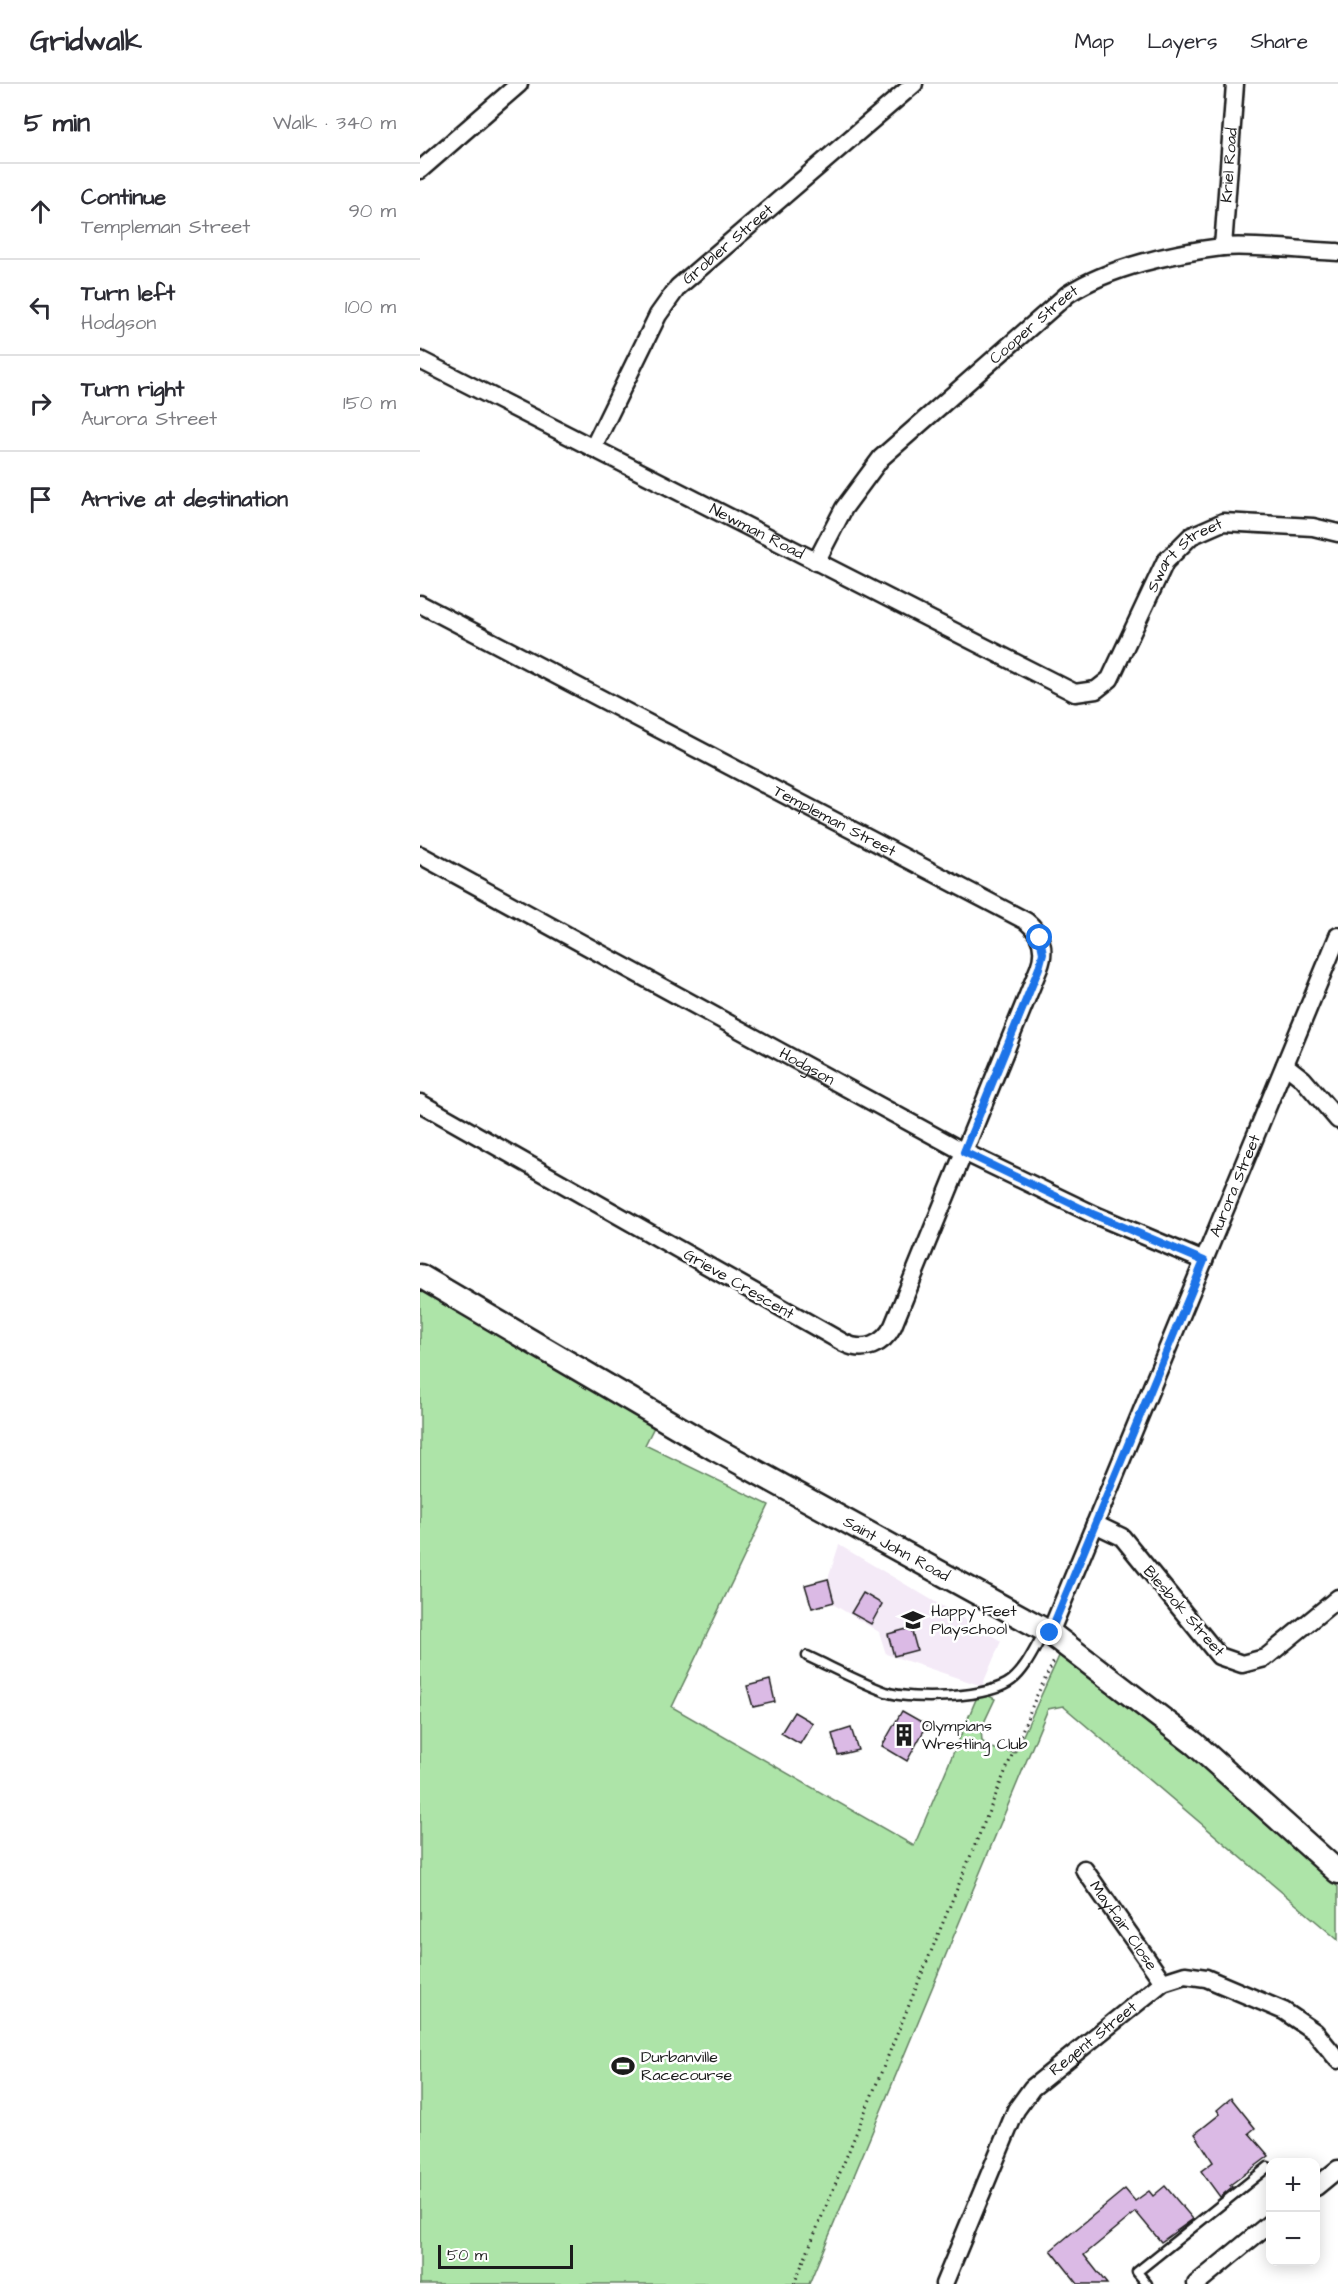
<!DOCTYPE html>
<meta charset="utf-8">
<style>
:root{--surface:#fff;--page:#f2f2f3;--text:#2b2b33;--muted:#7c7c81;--line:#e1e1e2}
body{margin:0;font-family:"Architects Daughter",sans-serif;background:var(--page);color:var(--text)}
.controls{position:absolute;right:18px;bottom:18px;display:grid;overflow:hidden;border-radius:12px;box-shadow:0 3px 15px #0003}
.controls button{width:54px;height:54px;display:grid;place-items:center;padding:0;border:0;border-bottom:2px solid var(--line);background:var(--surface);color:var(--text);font:30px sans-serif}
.scale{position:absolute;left:18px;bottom:15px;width:135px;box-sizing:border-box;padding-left:6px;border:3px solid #1c1c1c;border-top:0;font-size:16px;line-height:21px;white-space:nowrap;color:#1c1c1c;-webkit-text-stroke:4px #fff;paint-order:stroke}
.stop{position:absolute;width:18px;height:18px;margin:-14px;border:4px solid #1a73e8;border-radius:50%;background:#fff}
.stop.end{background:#1a73e8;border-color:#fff;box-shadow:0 2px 6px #0008}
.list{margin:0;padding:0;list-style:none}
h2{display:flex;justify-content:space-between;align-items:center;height:78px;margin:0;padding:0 24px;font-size:26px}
h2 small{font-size:20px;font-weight:400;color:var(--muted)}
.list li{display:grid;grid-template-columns:39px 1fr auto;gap:18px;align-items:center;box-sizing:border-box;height:96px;padding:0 24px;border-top:2px solid var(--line)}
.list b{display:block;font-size:22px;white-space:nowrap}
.list p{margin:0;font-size:20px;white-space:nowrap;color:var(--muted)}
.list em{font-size:20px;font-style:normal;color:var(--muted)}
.icon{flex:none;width:33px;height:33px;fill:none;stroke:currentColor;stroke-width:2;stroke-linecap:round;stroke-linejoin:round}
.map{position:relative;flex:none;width:918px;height:2200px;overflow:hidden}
header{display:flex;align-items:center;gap:36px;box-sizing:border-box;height:84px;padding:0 30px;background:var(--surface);border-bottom:2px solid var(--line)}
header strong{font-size:28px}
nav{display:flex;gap:33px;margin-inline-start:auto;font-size:21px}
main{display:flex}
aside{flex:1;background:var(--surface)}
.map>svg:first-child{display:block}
.built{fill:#f4eaf7}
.green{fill:#ade4a8;stroke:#648062;stroke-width:1.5}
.building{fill:#dbbae5;stroke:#1c1c1c;stroke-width:1.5}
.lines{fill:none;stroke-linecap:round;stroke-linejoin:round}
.service-casing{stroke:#1c1c1c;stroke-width:13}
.minor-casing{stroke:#1c1c1c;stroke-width:21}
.secondary-casing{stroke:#1c1c1c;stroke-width:27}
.path{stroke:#1c1c1c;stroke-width:3;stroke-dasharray:1.5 4.5;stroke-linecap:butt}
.service{stroke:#fff;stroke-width:8}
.minor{stroke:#fff;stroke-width:16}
.secondary{stroke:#fff;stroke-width:22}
.route{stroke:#1a73e8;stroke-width:8}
.labels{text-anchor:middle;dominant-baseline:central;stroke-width:5;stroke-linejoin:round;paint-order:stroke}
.street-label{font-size:16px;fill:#1c1c1c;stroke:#fff}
.poi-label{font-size:16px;fill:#1c1c1c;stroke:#fff;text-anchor:start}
</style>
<header>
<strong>Gridwalk</strong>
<nav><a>Map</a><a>Layers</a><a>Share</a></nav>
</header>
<main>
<aside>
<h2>5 min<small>Walk · 340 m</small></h2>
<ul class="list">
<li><svg class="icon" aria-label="ahead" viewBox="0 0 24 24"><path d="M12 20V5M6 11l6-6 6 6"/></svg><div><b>Continue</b><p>Templeman Street</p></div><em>90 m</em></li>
<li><svg class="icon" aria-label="left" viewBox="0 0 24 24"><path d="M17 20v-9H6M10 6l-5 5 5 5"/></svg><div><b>Turn left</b><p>Hodgson</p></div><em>100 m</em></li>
<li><svg class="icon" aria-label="right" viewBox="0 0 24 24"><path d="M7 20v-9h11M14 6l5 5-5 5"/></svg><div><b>Turn right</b><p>Aurora Street</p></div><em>150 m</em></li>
<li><svg class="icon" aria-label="arrive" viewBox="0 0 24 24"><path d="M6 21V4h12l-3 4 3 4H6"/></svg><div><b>Arrive at destination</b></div></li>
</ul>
</aside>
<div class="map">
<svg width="918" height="2200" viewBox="0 0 918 2200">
<rect width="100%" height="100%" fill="#fff"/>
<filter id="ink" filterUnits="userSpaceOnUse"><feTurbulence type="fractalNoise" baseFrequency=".0167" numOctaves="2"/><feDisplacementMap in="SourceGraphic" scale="12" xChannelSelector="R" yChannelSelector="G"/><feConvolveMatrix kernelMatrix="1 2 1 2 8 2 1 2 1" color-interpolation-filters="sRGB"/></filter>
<g filter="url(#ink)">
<path class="built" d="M419 1461 581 1557 562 1602 466 1570 459 1548 411 1519 392 1524 385 1501 408 1495Z"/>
<path class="green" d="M0 1203 235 1341 225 1361 349 1421 252 1623 494 1762 557 1613 567 1611 575 1615 561 1645 562 1657 571 1664 595 1669 640 1570 771 1672 918 1803V1856L643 1622 628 1625 389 2200H0Z"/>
<path class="building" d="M408 1495 414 1518 392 1524 385 1501Z
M443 1509 462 1520 451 1540 431 1529Z
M491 1544 497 1566 474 1572 468 1550Z
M350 1596 355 1618 333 1623 327 1602Z
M482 1627 507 1641 487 1677 462 1662Z
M374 1628 393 1639 380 1660 361 1649Z
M431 1644 438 1666 418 1671 412 1650Z
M811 2014 835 2044 829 2049 849 2072 810 2101 812 2103 800 2113 781 2087 793 2078 775 2050 800 2030 797 2026Z
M745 2102 773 2135 741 2158 716 2128 664 2171 687 2200H658L631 2166 705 2105 715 2117 729 2107 733 2112Z"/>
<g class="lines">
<g class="service-casing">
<path id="service" d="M387 1572C413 1584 439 1598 466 1608 493 1617 570 1614 592 1596 607 1584 615 1563 625 1547
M727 2200 717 2188 848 2083"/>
</g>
<g class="minor-casing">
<g id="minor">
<path d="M0 86 99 0"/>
<path id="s1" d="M803 163 815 0"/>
<path id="s2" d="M0 276 655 609 676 606 690 595 745 478 771 452 803 438 893 443 918 449"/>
<path id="s3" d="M173 364 238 231 258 203 494 0"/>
<path id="s4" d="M396 478 424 424 461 374 648 210C689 183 754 169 802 163 834 160 884 167 918 168"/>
<path id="s5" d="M0 520 606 837C622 850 626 866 619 884L473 1242C463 1261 444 1269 424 1259L0 1019"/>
<path id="s6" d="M0 771 544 1068 675 1131 784 1177"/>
<path d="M865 981 883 995 918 1036"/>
<path d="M675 1440 702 1453 799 1572 822 1580 845 1574 918 1514"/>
<path id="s7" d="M630 1549 918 852"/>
<path id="s8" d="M664 1785 743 1898"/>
<path d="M896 2103 918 2085"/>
<path id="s9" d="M524 2200 596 2026 612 2004 743 1898 765 1891 786 1894 864 1927 895 1948 918 1976"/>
<path d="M776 2200 850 2139"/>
</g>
</g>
<g class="secondary-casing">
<g id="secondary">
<path id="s10" d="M0 1192 295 1365 630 1549 775 1660 918 1788"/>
</g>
</g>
<path class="path" d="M374 2200 616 1613 634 1577"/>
<use href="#service" class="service"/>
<use href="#minor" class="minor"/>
<use href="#secondary" class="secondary"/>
</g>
</g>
<g class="lines" filter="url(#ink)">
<path class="route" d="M620 854 623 869 619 884 544 1068 675 1131 784 1177 630 1549"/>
</g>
<defs>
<g id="school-bare" transform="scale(1.8)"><path d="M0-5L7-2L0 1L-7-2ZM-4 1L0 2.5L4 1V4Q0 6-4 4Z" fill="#1c1c1c" stroke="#fff" stroke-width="2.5" paint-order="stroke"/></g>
<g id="building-bare" transform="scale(1.8)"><path d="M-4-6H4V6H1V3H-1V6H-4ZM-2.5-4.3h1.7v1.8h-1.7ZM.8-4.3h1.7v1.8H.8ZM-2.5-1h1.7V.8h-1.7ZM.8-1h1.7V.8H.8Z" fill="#1c1c1c" stroke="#fff" stroke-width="2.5" paint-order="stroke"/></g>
<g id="stadium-bare" transform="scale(1.8)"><path d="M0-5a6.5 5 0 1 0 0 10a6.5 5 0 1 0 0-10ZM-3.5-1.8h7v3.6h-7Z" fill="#1c1c1c" stroke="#fff" stroke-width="2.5" paint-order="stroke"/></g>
</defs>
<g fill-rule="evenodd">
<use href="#school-bare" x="493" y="1536"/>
<use href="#building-bare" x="484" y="1651"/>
<use href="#stadium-bare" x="203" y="1982"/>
</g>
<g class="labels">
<g class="street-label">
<text stroke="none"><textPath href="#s1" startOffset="82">Kriel Road</textPath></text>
<text stroke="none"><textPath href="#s3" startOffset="248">Grobler Street</textPath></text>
<text stroke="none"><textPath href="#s4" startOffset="326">Cooper Street</textPath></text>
<text stroke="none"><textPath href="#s2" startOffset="378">Newman Road</textPath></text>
<text stroke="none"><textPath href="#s2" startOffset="922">Swart Street</textPath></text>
<text stroke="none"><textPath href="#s5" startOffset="468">Templeman Street</textPath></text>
<text stroke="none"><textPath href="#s6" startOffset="441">Hodgson</textPath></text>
<text stroke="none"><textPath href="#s7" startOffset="484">Aurora Street</textPath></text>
<text transform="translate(319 1200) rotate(30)">Grieve Crescent</text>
<text stroke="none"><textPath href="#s10" startOffset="549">Saint John Road</textPath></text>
<text transform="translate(764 1527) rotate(49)">Blesbok Street</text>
<text stroke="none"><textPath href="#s8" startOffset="69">Mayfair Close</textPath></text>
<text stroke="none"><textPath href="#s9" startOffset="294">Regent Street</textPath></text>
</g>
<g class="poi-label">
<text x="511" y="1527">Happy Feet<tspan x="511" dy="18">Playschool</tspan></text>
<text x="502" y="1642">Olympians<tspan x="502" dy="18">Wrestling Club</tspan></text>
<text x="221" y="1973">Durbanville<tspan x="221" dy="18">Racecourse</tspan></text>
</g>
</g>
</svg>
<div class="controls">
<button>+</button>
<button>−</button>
</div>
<div class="scale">50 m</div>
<div class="stop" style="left:620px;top:854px"></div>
<div class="stop end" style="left:630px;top:1549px"></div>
</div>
</main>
